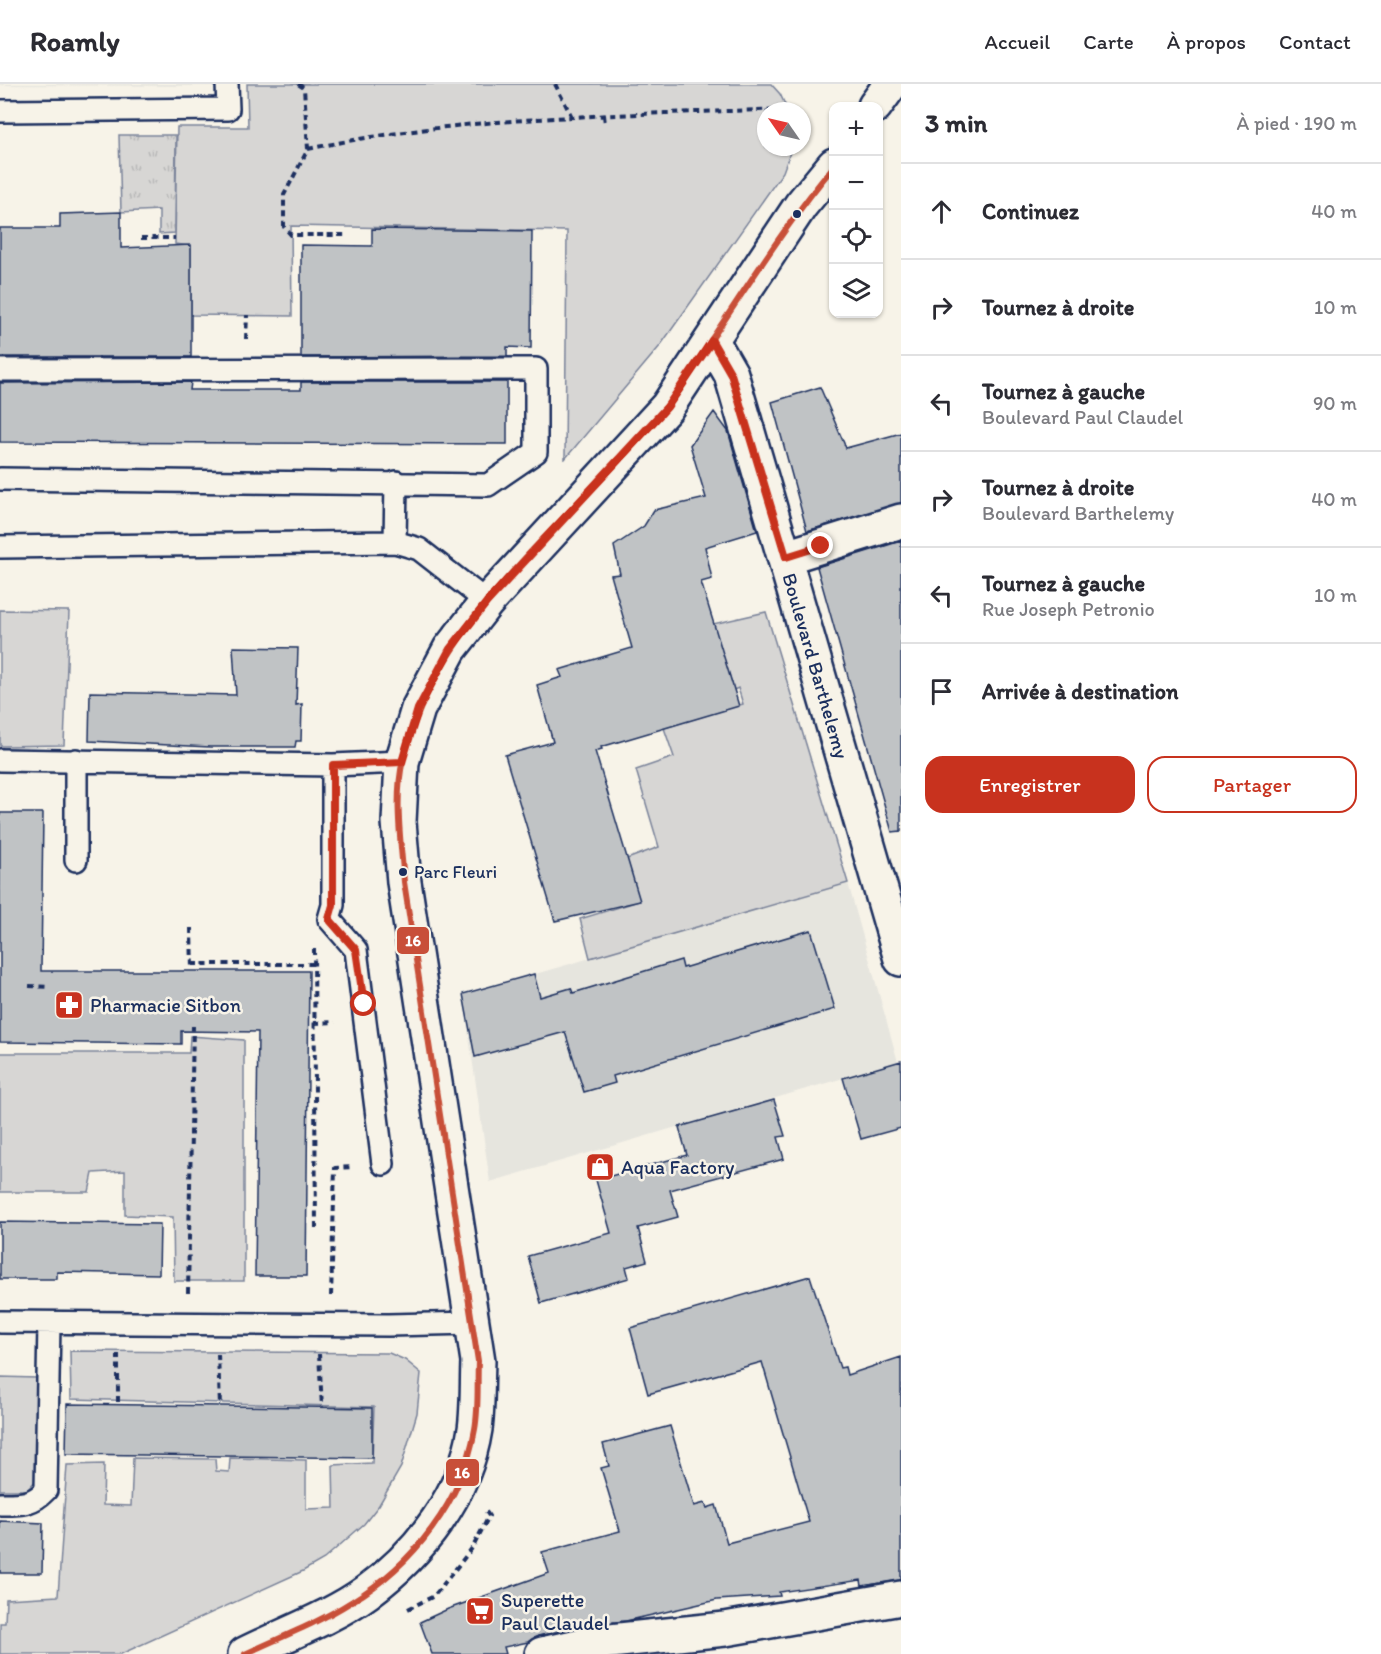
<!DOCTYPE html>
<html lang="fr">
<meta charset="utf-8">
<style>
:root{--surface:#fff;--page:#f2f2f3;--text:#2b2b33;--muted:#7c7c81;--line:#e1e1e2;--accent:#c8321e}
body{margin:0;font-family:Itim,sans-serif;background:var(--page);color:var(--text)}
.controls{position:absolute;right:18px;top:18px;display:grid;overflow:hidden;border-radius:12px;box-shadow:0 2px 4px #0004}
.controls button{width:54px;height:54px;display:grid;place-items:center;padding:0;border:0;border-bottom:2px solid var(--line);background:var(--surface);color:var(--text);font:30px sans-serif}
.compass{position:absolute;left:757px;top:18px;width:54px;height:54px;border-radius:50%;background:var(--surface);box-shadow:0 2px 4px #0004;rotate:304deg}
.stop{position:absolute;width:18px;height:18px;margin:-14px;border:4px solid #c8321e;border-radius:50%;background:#fff}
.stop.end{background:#c8321e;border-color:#fff;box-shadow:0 2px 6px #0008}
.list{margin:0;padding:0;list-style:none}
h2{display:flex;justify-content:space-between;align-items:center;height:78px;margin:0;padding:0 24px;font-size:26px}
h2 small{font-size:20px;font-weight:400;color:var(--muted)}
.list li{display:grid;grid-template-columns:39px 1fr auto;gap:18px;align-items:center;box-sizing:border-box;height:96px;padding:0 24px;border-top:2px solid var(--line)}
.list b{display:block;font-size:22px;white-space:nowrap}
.list p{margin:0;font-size:20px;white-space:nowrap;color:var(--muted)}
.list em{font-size:20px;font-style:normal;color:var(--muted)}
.actions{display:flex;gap:12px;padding:18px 24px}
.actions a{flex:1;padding:14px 0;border:2px solid var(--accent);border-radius:18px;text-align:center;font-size:21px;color:var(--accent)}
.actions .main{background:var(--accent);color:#fff}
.icon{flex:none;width:33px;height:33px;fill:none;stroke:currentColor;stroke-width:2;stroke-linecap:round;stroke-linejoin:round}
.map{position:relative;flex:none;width:901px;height:1570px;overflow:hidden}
header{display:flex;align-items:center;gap:36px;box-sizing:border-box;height:84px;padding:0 30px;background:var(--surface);border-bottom:2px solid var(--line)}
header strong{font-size:28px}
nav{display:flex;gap:33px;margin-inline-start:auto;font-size:21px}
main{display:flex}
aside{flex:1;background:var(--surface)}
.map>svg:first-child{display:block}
.built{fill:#e6e5de}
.grass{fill:url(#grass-tufts);stroke:#798299;stroke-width:1.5}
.garden{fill:#d7d6d4;stroke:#798299;stroke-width:1.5}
.building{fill:#c0c3c5;stroke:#1b2f5e;stroke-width:1.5}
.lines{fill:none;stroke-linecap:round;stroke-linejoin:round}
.lane-casing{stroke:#1b2f5e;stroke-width:26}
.street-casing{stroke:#1b2f5e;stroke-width:38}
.path{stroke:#1b2f5e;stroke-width:4;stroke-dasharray:6 4.5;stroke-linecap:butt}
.lane{stroke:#f7f3e8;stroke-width:21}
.street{stroke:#f7f3e8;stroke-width:33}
.bus-1-casing{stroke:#f7f3e8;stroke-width:10}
.bus-1{stroke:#c84f39;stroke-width:6}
.route{stroke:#c8321e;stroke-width:8}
.bus-dot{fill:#1b2f5e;stroke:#f7f3e8;stroke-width:2}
.labels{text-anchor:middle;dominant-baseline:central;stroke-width:5;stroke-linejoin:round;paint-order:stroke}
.bus-label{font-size:18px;fill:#1b2f5e;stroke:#f7f3e8;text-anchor:start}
.street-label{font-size:20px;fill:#1b2f5e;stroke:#f7f3e8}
.poi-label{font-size:20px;fill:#1b2f5e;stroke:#f7f3e8;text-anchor:start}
.line-badge{stroke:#f7f3e8;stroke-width:2}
.badge-label{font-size:16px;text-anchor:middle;font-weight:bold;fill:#fff}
</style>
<header>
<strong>Roamly</strong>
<nav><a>Accueil</a><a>Carte</a><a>À propos</a><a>Contact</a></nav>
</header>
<main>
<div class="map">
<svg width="901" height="1570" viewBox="0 0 901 1570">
<defs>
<pattern id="grass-tufts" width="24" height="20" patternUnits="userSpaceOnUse" patternTransform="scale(1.5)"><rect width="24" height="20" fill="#d7d6d4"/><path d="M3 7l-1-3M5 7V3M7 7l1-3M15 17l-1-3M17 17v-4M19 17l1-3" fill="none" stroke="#b8b8b8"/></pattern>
</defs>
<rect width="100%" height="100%" fill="#f7f3e8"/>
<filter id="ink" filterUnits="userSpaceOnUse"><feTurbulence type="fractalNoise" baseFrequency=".0167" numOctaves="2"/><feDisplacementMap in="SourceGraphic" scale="12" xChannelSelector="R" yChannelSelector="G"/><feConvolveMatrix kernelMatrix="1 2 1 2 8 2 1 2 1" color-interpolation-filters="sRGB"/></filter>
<g filter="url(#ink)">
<path class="built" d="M0 0H213V2L0 1Z
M848 799 898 978 490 1098 463 911Z"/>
<path class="grass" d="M119 51H176L175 149 159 150V126L121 128Z"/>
<path class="garden" d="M247 0H771L780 10 788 27H766V63H792L783 88 660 262 565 375 567 147 291 142 292 232 191 231V162L175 160 177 43H248Z
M0 526 69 527 64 661 0 662Z
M766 528 848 799 590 874 580 835 639 817 627 775 659 763 636 686 674 673 664 644 743 620 738 604 734 606 713 540Z
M190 952 244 956V1197H174L173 1133 125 1131V1087L93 1089 89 1108H0V969H189Z
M70 1267 389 1269 405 1276 421 1289 417 1329 401 1383 379 1421 364 1440 324 1475 303 1487 121 1570H0V1539H5L6 1515 58 1512 67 1381 104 1380 103 1421 131 1422 133 1374 215 1375 216 1387 229 1388 230 1374 306 1376V1425L334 1424 333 1381 372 1379 374 1323 71 1315Z
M0 1293 36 1294 37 1395 27 1406H0Z"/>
<path class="building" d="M121 128V164L191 161V273H0V144H60V130Z
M372 145 532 147 531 264 507 263V272L301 273V161L372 162Z
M191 298 190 306H301V298H507V360L0 358V299Z
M820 303 846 364 901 349V419L807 447 772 318Z
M714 328 728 347 757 447 705 463 712 495 701 498 739 622 601 663 602 665 595 667 640 817 555 837 505 671 553 658 537 601 562 593 559 586 632 564 611 491 620 490 614 462 644 442 654 426 706 414 690 361Z
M901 457V747L892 748 817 483Z
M233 563 298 564 296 621 302 620 301 657H296L295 663H210L89 657 90 608 236 611Z
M0 729H43L41 887H309L306 1192H255L258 948 181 947V960L0 958Z
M811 846 835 925 613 992 615 999 584 1008 565 948 475 973 463 910 534 890 540 913 571 904 573 909 681 876 683 884Z
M901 977V1044L861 1055 843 994Z
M774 1016 785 1052 778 1053 784 1075 670 1106 678 1133 638 1144 647 1177 626 1183 629 1194 541 1219 528 1172 611 1149 596 1096 687 1071 679 1043Z
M0 1138 160 1140 159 1190 57 1188V1195H0Z
M810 1192 840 1284 845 1283 847 1291 901 1273V1496L862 1502 861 1496 779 1508 780 1512 717 1516 626 1537 587 1541 538 1552 528 1558 504 1563 506 1570H432L420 1538 448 1525 549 1489 542 1468 620 1447 601 1384 609 1382 603 1360 670 1342 694 1422 705 1419 707 1424 716 1421 727 1459 809 1438 762 1278 648 1310 630 1244Z
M67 1320 372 1324V1374L66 1370Z
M0 1437 43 1439 42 1489H0Z"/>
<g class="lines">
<g class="lane-casing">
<path id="lane" d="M0 27 228 25 227 0
M0 286 536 285V368L488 401 0 395
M395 458 396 398
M0 463 395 458 419 465 487 518
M0 676 333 681 402 678
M333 681V821L329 835 356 866 383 1080
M76 776V676
M0 1238 388 1241 473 1239
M0 1420C20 1420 32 1421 46 1406L49 1239"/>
</g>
<g class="street-casing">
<g id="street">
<path d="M875 22 891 0"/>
<path id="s1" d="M712 257 731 290 901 875"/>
<path d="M786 473 901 437"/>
<path d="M245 1570C285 1550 331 1534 367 1508 420 1469 465 1411 475 1345 478 1323 477 1299 478 1277L404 798 399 738 402 678 418 625 450 565 487 518 667 323 801 121 834 81"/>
<path d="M542 1570 591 1559 725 1545 901 1514"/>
</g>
</g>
<path class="path" d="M298 0 304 4 308 65 284 111V143L291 151H347
M555 0 572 33
M604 31 605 40
M308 65C465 31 627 31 787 25
M141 154H175
M246 255 247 231
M191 844 192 886
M314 865 316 1146
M192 880H314
M29 902 49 903
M314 939 335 938
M188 1209 193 942
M331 1212 335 1084 353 1083
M118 1270V1320
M218 1270 220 1322
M319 1270 322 1323
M408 1525 434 1512 473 1463 489 1432 485 1426"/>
<use href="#lane" class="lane"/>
<use href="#street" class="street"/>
<g class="bus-1-casing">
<path id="bus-1" d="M245 1570C281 1553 318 1539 351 1518 413 1481 463 1417 475 1345 479 1323 477 1300 478 1277L404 798C401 760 394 713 403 676 437 532 575 434 666 324 683 304 697 279 711 256 751 197 788 137 834 82"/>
</g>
<use href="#bus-1" class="bus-1"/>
</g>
</g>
<g class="lines" filter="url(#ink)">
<path class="route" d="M364 920 356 866 329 835 333 821V681L402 678 418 625 450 565 487 518 667 323 712 257 731 290 786 473 821 462"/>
</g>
<defs>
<g id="pharmacy-square" transform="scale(1.5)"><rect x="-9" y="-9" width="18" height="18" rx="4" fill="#c8321e" stroke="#f7f3e8"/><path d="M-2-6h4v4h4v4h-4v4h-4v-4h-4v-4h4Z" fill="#fff"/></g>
<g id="shop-square" transform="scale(1.5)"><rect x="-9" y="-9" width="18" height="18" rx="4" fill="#c8321e" stroke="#f7f3e8"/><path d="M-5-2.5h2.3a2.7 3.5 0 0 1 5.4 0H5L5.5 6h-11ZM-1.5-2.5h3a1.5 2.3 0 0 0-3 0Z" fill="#fff"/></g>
<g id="supermarket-square" transform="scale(1.5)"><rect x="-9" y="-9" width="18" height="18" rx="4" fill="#c8321e" stroke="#f7f3e8"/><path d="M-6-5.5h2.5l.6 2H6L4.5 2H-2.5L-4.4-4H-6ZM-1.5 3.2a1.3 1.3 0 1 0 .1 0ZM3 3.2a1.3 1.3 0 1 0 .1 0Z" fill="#fff"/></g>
</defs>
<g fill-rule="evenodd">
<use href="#pharmacy-square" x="69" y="921"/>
<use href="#shop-square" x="600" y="1083"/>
<use href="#supermarket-square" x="480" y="1527"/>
</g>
<g class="bus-dot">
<circle cx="797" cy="130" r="5"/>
<circle cx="403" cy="788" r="5"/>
</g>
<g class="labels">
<g class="bus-label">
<text x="414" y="788">Parc Fleuri</text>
</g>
<g class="street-label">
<text stroke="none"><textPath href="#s1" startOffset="342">Boulevard Barthelemy</textPath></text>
</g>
<g class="poi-label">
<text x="90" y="921">Pharmacie Sitbon</text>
<text x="621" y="1083">Aqua Factory</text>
<text x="501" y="1516">Superette<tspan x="501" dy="23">Paul Claudel</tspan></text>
</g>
</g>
<g class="line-badge">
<rect x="396" y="842" width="34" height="29" rx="6" fill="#c84f39"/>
<rect x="445" y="1374" width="35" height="29" rx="6" fill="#c84f39"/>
</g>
<g class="badge-label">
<text x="413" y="862">16</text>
<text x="462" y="1394">16</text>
</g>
</svg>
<div class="controls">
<button>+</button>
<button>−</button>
<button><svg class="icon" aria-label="locate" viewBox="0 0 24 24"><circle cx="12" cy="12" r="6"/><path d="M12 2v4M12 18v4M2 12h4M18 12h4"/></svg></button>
<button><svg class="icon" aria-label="layers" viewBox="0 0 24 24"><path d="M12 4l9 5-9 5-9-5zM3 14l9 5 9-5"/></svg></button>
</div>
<svg class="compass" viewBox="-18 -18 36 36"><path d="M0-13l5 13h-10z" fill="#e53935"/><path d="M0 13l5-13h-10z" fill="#7c7c81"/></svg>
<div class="stop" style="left:364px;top:920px"></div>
<div class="stop end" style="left:821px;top:462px"></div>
</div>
<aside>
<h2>3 min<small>À pied · 190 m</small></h2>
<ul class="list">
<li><svg class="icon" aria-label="ahead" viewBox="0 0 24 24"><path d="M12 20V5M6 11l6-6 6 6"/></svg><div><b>Continuez</b></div><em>40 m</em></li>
<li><svg class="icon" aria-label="right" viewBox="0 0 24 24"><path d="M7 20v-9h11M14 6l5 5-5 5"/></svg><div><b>Tournez à droite</b></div><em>10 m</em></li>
<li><svg class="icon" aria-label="left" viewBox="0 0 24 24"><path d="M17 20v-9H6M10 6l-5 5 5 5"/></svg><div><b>Tournez à gauche</b><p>Boulevard Paul Claudel</p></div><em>90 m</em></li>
<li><svg class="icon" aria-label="right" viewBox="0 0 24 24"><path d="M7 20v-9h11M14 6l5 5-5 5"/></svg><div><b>Tournez à droite</b><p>Boulevard Barthelemy</p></div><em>40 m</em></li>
<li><svg class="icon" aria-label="left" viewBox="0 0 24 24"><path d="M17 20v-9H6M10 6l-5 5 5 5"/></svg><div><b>Tournez à gauche</b><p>Rue Joseph Petronio</p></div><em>10 m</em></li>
<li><svg class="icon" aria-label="arrive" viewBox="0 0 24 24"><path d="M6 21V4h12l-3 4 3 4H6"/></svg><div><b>Arrivée à destination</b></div></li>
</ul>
<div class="actions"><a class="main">Enregistrer</a><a>Partager</a></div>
</aside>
</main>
